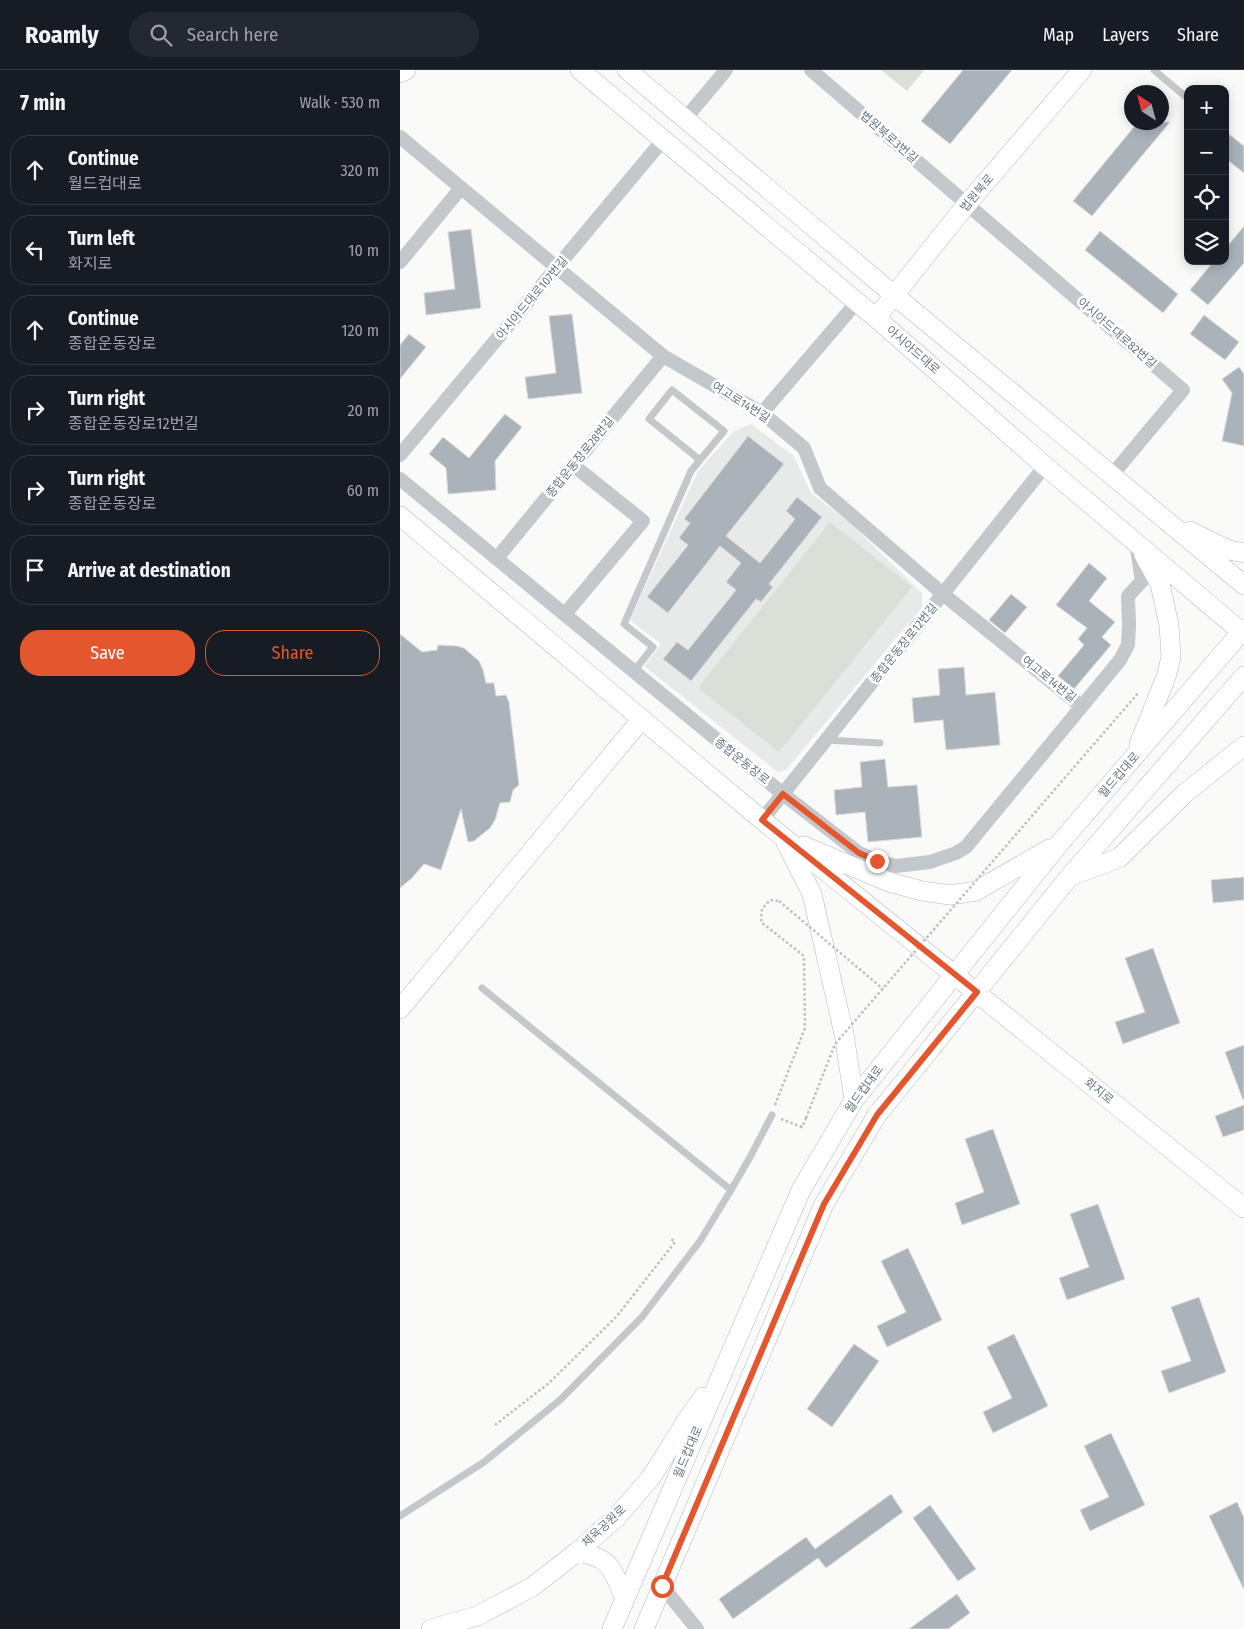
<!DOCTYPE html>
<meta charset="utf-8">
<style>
:root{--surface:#171b24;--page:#242831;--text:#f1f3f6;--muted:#9ea1a6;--line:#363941;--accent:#e4572e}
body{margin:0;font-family:"Fira Sans Condensed","Noto Sans KR",sans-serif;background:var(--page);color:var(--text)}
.controls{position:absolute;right:15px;top:15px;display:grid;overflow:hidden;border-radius:10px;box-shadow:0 2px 12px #0003}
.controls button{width:45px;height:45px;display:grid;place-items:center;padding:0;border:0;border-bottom:1px solid var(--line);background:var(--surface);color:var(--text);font:25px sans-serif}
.compass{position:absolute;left:724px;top:15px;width:45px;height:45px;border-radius:50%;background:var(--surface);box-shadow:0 2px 12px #0003;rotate:324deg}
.stop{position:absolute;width:15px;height:15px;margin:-11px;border:4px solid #e4572e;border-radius:50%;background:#fff}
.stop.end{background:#e4572e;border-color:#fff;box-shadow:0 1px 5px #0008}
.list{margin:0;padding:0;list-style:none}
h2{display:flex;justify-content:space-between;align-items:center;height:65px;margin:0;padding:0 20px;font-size:21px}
h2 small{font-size:16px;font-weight:400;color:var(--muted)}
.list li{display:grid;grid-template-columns:32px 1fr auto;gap:15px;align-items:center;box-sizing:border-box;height:70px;margin:0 10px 10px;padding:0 10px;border:1px solid var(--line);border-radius:20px}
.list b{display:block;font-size:19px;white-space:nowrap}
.list p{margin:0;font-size:16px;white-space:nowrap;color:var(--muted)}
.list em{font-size:16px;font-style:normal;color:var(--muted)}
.actions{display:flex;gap:10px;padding:15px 20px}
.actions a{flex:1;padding:11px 0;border:1px solid var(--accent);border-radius:20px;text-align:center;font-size:18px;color:var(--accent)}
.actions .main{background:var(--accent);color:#fff}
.icon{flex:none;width:28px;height:28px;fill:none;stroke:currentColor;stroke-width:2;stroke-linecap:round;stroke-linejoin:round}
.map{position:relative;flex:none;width:844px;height:1559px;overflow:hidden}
header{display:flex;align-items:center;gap:30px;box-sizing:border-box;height:70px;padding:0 25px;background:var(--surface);border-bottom:1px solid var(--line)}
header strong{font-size:24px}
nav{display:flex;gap:28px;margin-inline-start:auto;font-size:18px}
.search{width:350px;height:45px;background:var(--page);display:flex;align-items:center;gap:12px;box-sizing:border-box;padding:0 18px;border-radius:28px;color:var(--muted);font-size:19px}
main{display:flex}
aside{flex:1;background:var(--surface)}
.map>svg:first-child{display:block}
.built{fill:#e8e9e9}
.green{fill:#dadfd7}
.building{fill:#aab3b9;stroke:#dcdcda}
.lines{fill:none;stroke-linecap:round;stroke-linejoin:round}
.secondary-casing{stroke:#b3babf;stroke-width:20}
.path{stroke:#bbbfc2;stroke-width:2.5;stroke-dasharray:2.5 2.5;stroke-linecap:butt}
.lane{stroke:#c3c8cc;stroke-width:7}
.street{stroke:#c3c8cc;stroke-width:14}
.secondary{stroke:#fff;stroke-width:19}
.path-bridge{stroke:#bbbfc2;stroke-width:2.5;stroke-dasharray:2.5 2.5;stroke-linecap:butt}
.route{stroke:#e4572e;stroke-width:6}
.labels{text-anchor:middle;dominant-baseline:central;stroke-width:5;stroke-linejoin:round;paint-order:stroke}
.street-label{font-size:12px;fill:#657683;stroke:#fff}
</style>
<header>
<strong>Roamly</strong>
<div class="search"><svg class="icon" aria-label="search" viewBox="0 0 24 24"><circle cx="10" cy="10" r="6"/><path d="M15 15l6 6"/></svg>Search here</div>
<nav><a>Map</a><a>Layers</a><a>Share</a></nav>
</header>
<main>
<aside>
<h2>7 min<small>Walk · 530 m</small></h2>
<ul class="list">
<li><svg class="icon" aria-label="ahead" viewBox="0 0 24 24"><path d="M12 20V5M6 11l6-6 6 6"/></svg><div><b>Continue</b><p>월드컵대로</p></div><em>320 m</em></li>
<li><svg class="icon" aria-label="left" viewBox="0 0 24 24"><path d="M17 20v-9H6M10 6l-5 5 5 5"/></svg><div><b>Turn left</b><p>화지로</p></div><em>10 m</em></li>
<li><svg class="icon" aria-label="ahead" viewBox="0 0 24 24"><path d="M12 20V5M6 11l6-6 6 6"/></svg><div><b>Continue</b><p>종합운동장로</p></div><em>120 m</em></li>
<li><svg class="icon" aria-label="right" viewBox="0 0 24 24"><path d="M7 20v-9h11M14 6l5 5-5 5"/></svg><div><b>Turn right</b><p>종합운동장로12번길</p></div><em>20 m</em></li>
<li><svg class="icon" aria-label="right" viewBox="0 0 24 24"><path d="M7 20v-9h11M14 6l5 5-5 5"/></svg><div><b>Turn right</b><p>종합운동장로</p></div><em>60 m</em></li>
<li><svg class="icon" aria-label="arrive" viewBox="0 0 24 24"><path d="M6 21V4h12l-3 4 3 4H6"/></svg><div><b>Arrive at destination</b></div></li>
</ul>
<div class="actions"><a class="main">Save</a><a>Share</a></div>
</aside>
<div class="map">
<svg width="844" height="1559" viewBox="0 0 844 1559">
<rect width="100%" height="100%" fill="#fafaf8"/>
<path class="built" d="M351 354 394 386 411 423 451 454 522 523V537L386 700 378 702 244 596 261 574 230 550 298 401 334 361Z"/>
<path class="green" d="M481 0H524L507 21Z
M430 452 512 517 379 682 298 618Z"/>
<path class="building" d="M563 0H612L550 74 521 51Z
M738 52H770L692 146 673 131Z
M825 61 844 76V103L825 88Z
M844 156V193L808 235 790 220 814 191H825V179Z
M71 159 81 238 26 245 24 223 55 219 48 162Z
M700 161 778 224 763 243 685 180Z
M172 244 182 323 128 329 125 307 156 303 149 246Z
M804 245 839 272 825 290 790 264Z
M9 264 26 277 0 309V275Z
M839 297 844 304V376L822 371 832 323 822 309Z
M105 344 122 357 95 391 96 420 48 424 46 398 29 384 43 367 69 388Z
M348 366 384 394 326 466 360 493 395 449 386 441 397 427 422 447 369 514 373 517 361 532 356 529 291 611 263 589 277 572 288 580 336 520 326 512 341 493 320 476 268 543 247 527 288 475 279 468 290 453 284 449Z
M689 493 707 508 689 531 715 552 702 567 711 575 674 619 658 606 684 575 678 569 687 558 656 535Z
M611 524 627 537 605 563 589 550Z
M0 564 22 582 37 580 38 575 57 576 64 578 79 591 83 600 86 613H94L96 626 106 625 109 632 119 715 113 720 110 732 100 733 95 750 90 758 74 771 68 772 61 739 41 800 24 794 12 808 0 818Z
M564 597 566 625 595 622 600 675 546 680 543 650 514 653 512 628 540 625 538 599Z
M485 689 488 717 517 715 522 767 468 772 465 742 436 745 434 720 462 717 460 692Z
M844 807V830L813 833 811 810Z
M753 878 780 953 723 974 715 952 745 942 725 888Z
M844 975V1029L843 1030 825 982Z
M844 1035V1060L823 1067 815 1046Z
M593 1059 620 1134 562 1155 555 1133 584 1122 565 1069Z
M698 1134 725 1209 667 1230 659 1208 689 1197 670 1144Z
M508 1178 542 1250 487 1277 477 1256 506 1242 481 1191Z
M799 1227 826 1302 769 1323 761 1301 791 1291 771 1237Z
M614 1264 648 1336 593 1363 583 1342 612 1328 587 1277Z
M454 1274 479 1291 432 1357 407 1339Z
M711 1363 745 1435 690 1461 680 1440 709 1427 684 1376Z
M491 1424 503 1442 426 1498 418 1488 333 1549 319 1529 406 1467 415 1479Z
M837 1432 844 1448V1520L809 1446Z
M530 1435 576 1499 558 1511 513 1448Z
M557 1524 570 1543 548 1559H509Z"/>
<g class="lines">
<g class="secondary-casing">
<path id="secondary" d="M180 0 476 248 645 396 844 564
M227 0 494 225 844 515
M0 3 6 0
M476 248 567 134 682 0
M0 446 362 750 844 1138
M790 461 829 480 844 483
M739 674 766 607 771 587 769 555 760 514 744 485
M386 773 412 824 444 964 454 1030
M404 776 489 812 522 821 550 825 576 821 649 779
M671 806 719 788 784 724 844 676
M0 939 241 650
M177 1482C212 1488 211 1498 225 1528
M31 1559 77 1546 132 1517 177 1482 216 1448 252 1406 285 1353 303 1327
M212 1559 401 1120 454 1030 659 774 844 559
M244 1559 424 1134 477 1045 670 806 844 606"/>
</g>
<path class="path" d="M375 1035 405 958 404 886 361 852 362 839 370 830 379 831
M381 1049 402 1057 406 1048
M95 1355 149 1313 217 1246 275 1172 270 1168"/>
<path class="lane" d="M754 0 786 27
M234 601 253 577 224 554 291 401 324 361 272 320 249 349 300 390
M426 670 480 673
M331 1120 349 1089 372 1045
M0 1446 84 1392 160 1330 242 1247 300 1171 331 1120 82 918"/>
<path class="street" d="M411 0 783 320 712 405
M285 49 326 0
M0 67 263 286 362 343 404 378 420 418 543 524 681 636
M0 192 61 118
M362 343 457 232
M0 385 263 70
M0 409 383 724 459 783 477 791 496 796 530 792 556 783 566 777 720 590 728 575 729 555 728 526 742 511 737 479
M97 488 263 286
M165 544 243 451 173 395
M362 750 645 396
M262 1516 297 1559"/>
<use href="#secondary" class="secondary"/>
<path class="path-bridge" d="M379 831 483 919
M406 1048 435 974 739 622"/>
</g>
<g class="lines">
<path class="route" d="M262 1516 424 1134 477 1045 577 922 362 750 383 724 459 783 477 791"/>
</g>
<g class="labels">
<g class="street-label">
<text transform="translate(489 67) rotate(41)">법원북로3번길</text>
<text transform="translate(577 123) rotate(-50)">법원북로</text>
<text transform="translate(132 228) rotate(-50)">아시아드대로107번길</text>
<text transform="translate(717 263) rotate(41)">아시아드대로82번길</text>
<text transform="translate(513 280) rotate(41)">아시아드대로</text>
<text transform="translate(341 332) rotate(32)">여고로14번길</text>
<text transform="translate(180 387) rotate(-51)">종합운동장로28번길</text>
<text transform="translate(504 573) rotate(-51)">종합운동장로12번길</text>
<text transform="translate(649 609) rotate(39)">여고로14번길</text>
<text transform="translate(342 691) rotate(39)">종합운동장로</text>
<text transform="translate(719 705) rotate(-49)">월드컵대로</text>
<text transform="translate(464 1019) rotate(-54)">월드컵대로</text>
<text transform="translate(699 1021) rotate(39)">화지로</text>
<text transform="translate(288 1382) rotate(-67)">월드컵대로</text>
<text transform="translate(204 1456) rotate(-43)">체육공원로</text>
</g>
</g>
</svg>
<div class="controls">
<button>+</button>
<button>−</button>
<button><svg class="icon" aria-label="locate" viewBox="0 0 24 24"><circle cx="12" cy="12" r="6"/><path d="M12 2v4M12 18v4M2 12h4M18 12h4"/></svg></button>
<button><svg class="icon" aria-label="layers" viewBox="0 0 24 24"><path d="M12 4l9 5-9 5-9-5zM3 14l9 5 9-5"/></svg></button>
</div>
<svg class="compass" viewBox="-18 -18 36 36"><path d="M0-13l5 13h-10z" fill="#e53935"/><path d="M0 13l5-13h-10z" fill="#9ea1a6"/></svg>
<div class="stop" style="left:262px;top:1516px"></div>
<div class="stop end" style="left:477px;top:791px"></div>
</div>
</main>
